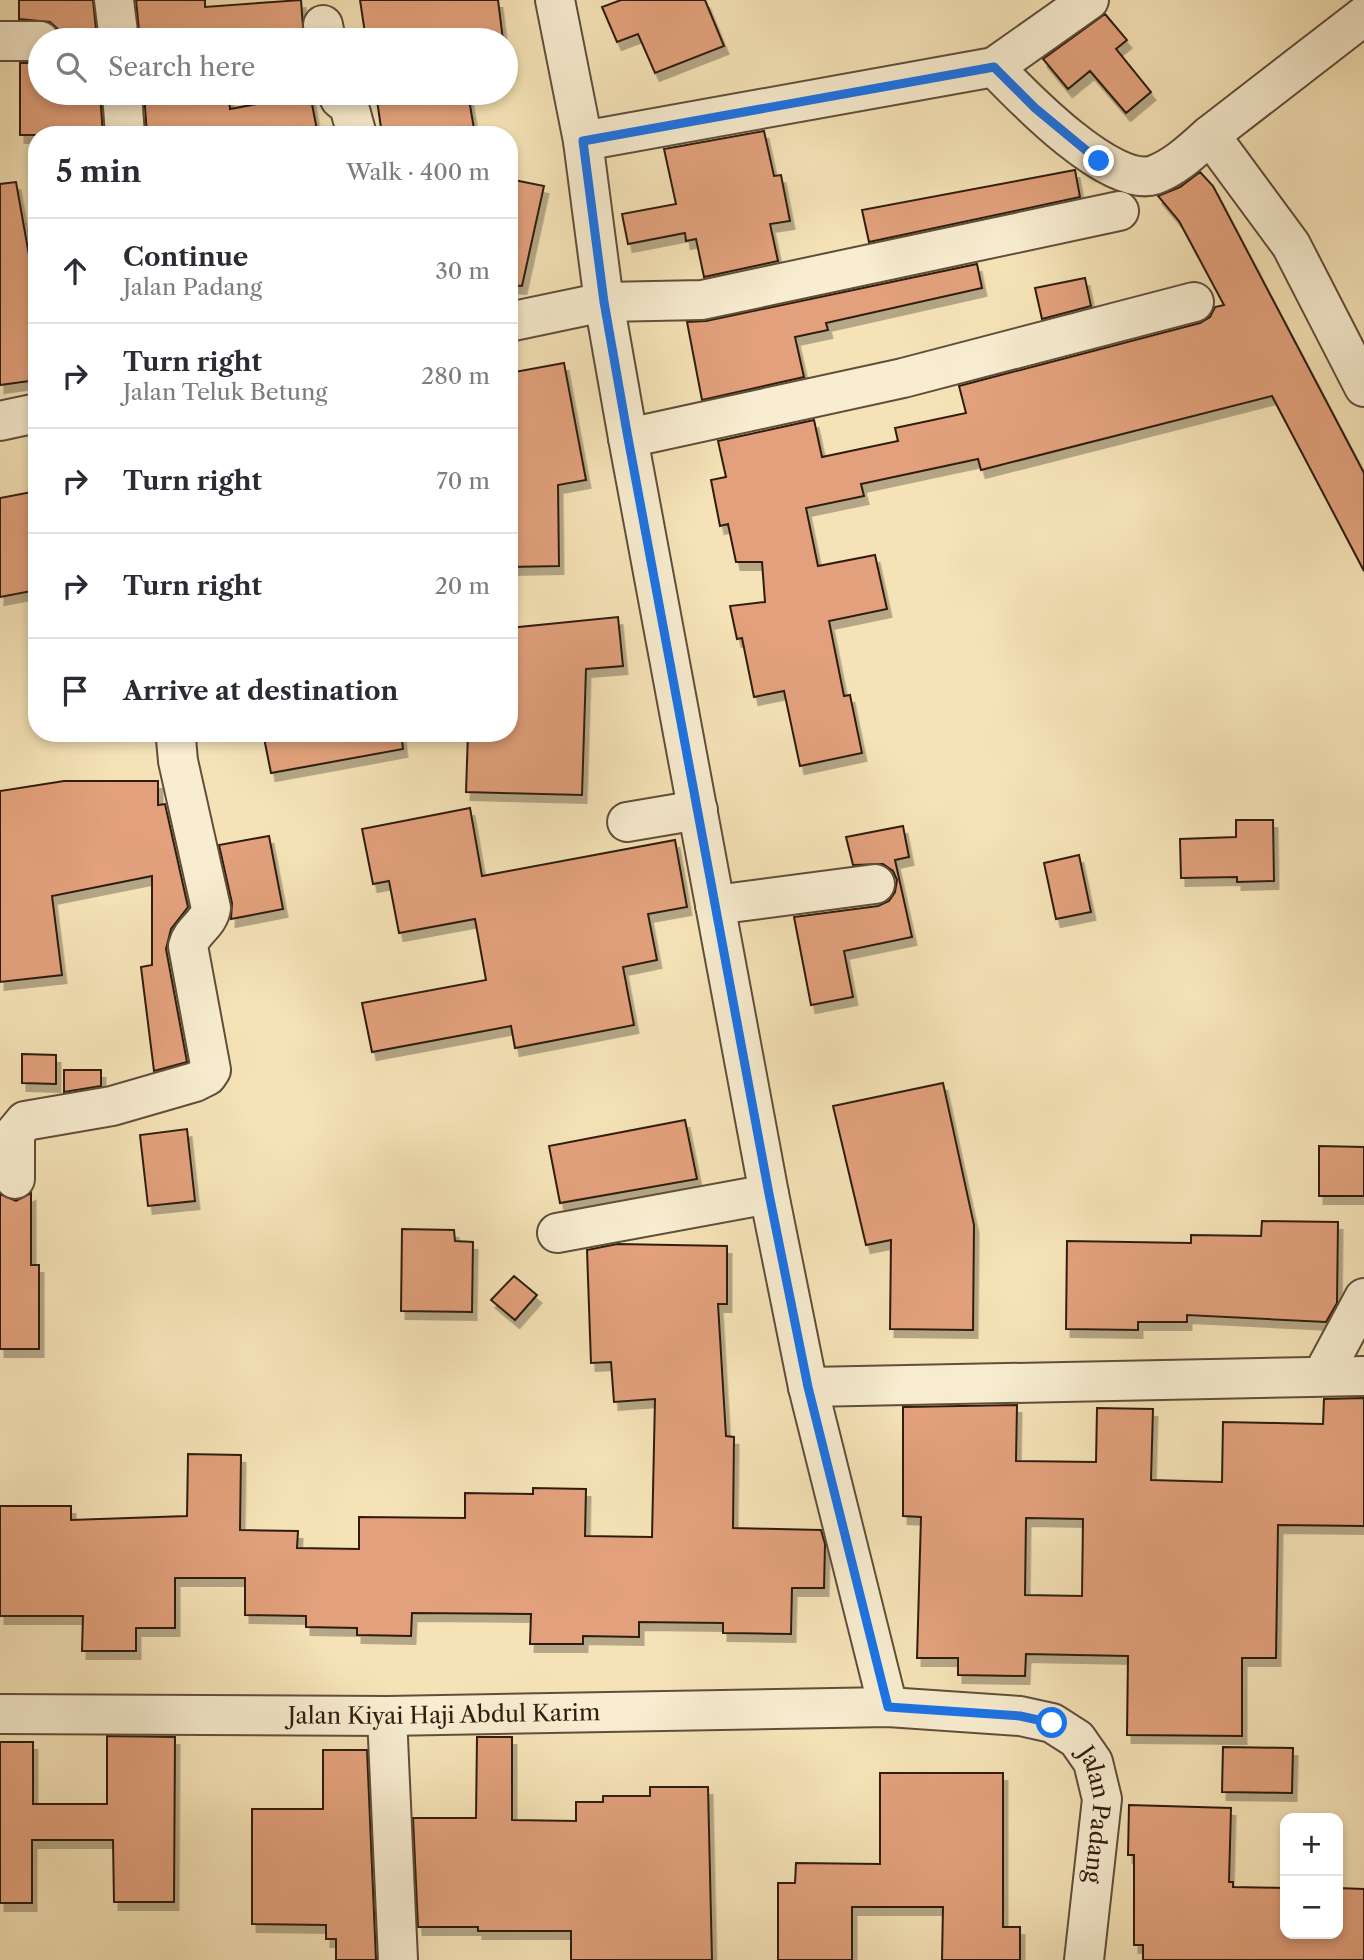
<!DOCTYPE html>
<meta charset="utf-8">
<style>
:root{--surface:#fff;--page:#f7f7f7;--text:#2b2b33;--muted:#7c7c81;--line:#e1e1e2}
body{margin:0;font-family:"Libre Caslon Text",serif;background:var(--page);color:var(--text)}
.controls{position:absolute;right:21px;bottom:21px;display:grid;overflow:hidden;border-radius:14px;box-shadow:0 4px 10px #0003}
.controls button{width:63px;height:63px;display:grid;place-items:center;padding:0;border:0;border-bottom:2px solid var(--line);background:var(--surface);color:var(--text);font:35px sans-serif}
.stop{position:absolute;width:21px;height:21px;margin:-16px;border:5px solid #1a73e8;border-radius:50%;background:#fff}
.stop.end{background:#1a73e8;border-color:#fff;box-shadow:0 2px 7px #0008}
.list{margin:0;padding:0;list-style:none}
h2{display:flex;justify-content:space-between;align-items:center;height:91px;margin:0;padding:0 28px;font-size:30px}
h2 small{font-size:23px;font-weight:400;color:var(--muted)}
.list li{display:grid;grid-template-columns:46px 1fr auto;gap:21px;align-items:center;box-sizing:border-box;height:105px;padding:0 28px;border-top:2px solid var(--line)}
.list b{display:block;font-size:26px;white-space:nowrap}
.list p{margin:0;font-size:23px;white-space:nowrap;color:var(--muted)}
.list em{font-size:23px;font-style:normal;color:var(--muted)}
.icon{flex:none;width:38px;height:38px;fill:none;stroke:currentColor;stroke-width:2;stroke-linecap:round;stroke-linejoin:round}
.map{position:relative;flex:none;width:1364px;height:1960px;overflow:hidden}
.search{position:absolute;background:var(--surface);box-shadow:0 4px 10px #0003;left:28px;top:28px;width:490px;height:77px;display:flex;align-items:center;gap:18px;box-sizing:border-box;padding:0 24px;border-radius:38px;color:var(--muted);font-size:26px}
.panel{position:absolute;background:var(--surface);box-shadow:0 4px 10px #0003;left:28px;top:126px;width:490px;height:616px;border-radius:28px}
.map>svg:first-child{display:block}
.building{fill:#e2a17c;stroke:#2f1d11;stroke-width:2;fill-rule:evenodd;filter:url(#shadow)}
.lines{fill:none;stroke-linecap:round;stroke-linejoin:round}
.minor-casing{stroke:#604e3a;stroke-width:42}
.minor{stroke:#f8edd0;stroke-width:38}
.route{stroke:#1a73e8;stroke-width:9}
.labels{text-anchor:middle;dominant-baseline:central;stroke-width:6;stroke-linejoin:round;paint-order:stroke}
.street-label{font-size:23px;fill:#2f1d11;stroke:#f8edd0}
</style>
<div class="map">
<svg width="1364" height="1960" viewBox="0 0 1364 1960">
<defs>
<filter id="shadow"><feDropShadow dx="4.5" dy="8" stdDeviation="0" flood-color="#0004"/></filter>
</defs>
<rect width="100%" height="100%" fill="#f5e3b7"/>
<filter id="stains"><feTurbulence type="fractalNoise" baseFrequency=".00286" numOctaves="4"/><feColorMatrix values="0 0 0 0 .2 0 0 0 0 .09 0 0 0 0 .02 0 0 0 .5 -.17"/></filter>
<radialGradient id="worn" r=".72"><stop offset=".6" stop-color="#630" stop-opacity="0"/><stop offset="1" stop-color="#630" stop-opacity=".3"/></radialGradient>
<path class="building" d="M19 0H93L97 40H62L59 30 50 22 19 19Z
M136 0H205V7L301 0 304 40H140Z
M360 0H498L503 40H366Z
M621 0H705L724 46 655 73 638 34 617 42 602 7Z
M1105 14 1127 40 1116 49 1151 92 1126 113 1090 71 1068 89 1043 59Z
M20 63H40V93H100L103 135H20Z
M144 93H229L230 109 310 94 318 135H147Z
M376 93H468L475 135H382Z
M764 131 774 176 781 175 790 221 770 224 778 261 704 277 696 239 686 241 685 233 628 244 622 214 676 204 664 149Z
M1075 170 1080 197 869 242 862 210Z
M1200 172 1213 186 1364 473V571L1272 396 981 470 978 459 861 484 864 496 806 508 818 566 875 555 887 609 829 621 844 696 850 695 862 753 800 766 784 691 754 697 742 638 737 639 730 606 765 602 762 562H736L728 524 720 526 711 480 726 477 718 441 814 420 822 457 898 441 895 428 966 413 959 386 1200 323 1210 317 1215 307 1224 305 1179 221 1158 196 1180 187Z
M509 179 544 186 522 286 509 285Z
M16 182 37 300V380L0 385V184Z
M977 264 982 288 826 323 828 330 795 337 804 377 702 400 687 322 706 321Z
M1085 278 1091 306 1042 319 1035 288Z
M564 363 586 480 558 485 559 566 509 567V373Z
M37 491V590L0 597V498Z
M618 617 623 666 586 669 582 795 466 792 468 733H509V628Z
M263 733H401L403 749 271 773Z
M64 781H158V805L165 804 188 907 171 929 166 949 187 1062 154 1071 141 967 152 965V876L52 896 62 975 0 982V791Z
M470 808 482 876 675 840 687 907 648 914 657 960 623 967 634 1025 515 1048 511 1026 372 1052 362 1003 486 980 475 919 399 933 389 881 373 884 362 829Z
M1236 820H1273L1274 881 1237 882V877L1181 878 1180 839 1236 837Z
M903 826 909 857 895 860 912 937 844 951 853 997 811 1005 794 917 878 906 889 901 895 892 897 880 893 871 883 864 853 865 846 837Z
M269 836 283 909 231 919 232 903 219 845Z
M1079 855 1091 912 1056 919 1044 863Z
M22 1054 56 1055V1084L22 1083Z
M64 1070H101V1086L64 1092Z
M943 1083 974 1225 973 1330 890 1329 891 1240 866 1245 833 1106Z
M685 1120 697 1179 560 1203 549 1146Z
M187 1129 195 1201 148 1206 140 1135Z
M1319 1146 1364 1147V1196H1319Z
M31 1193V1265H39V1349H0V1194L16 1201Z
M1262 1221 1338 1222 1337 1303 1326 1322 1187 1315V1322H1138V1330L1066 1329 1067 1241 1191 1243V1235L1261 1236Z
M402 1229 454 1230 455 1241 473 1242 472 1312 401 1311Z
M617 1244 727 1246V1304H718L726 1436 734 1437 733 1528 821 1530 825 1544 824 1588H792L791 1634 723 1633V1623L639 1622V1637L583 1636V1644H530L531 1614 412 1613 411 1636 357 1635V1628L306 1627V1616L245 1615V1578H175V1628H136V1651H82L83 1616H0V1506H71V1520L187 1516 188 1454 241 1455 240 1530 298 1531 297 1548 359 1549V1517L465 1518V1493L533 1494V1488L586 1489 585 1536 652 1537 655 1399 614 1402 611 1362 591 1363 587 1250Z
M514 1276 537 1295 515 1320 491 1300Z
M1364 1398V1526L1278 1525 1276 1658H1242V1736L1127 1735 1128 1656 1026 1654 1025 1676 958 1675V1658H917L921 1517 903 1516V1407L1017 1405 1016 1461 1096 1462 1097 1408 1153 1409 1151 1480 1222 1482 1223 1422 1323 1424 1324 1399ZM1026 1518 1083 1519 1082 1596 1025 1595Z
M107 1736 175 1737 174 1902H114L113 1840H32V1903H0V1742H33V1804H107Z
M477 1737H512V1820L576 1821V1802H603V1796H650V1787H708L712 1960H571V1931H478V1927H418L413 1818H476Z
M1223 1747 1293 1748 1292 1793 1222 1792Z
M323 1750H367L376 1960H336V1939H326V1925L252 1924V1809H323Z
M880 1773H1003V1927H1020V1960H942L943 1907H852V1960H778V1883H795L796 1863 880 1864Z
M1129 1805 1231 1808 1229 1882H1233V1887L1285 1888V1934H1338V1888L1364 1889V1960H1143V1945H1134V1855H1128Z"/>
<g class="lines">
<g class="minor-casing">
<g id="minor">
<path d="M114 0 119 40"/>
<path d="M555 0 583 141 604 302 628 438 769 1194 808 1387 888 1707"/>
<path d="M323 25 326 40"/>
<path d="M0 41H40"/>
<path d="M994 67C1022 96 1111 189 1154 175 1176 167 1193 150 1210 135L1291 245 1364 387"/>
<path d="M122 93 125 135"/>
<path d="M337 93 340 99 349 106 357 135"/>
<path d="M1210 135 1364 16"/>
<path d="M583 141 994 67 1089 0"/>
<path d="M509 322 604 302 702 300 1119 211"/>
<path d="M0 421 37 413"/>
<path d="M628 438 903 378 1194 302"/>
<path d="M627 822 698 810"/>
<path d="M715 905 875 884"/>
<path d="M15 1179V1133L25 1121 112 1106 195 1082 207 1076 211 1070 188 946C192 930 209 924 211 908L178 761 176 739 179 733"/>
<path d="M557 1233 769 1194"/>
<path d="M1322 1376 1364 1298"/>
<path d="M808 1387 1364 1376"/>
<path id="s1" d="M0 1714 387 1716 888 1707 1020 1716 1052 1723 1077 1739 1093 1762 1102 1799 1084 1960"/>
<path d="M387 1716 398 1960"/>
</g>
</g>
<use href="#minor" class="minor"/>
</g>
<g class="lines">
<path class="route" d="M1052 1723 1020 1716 888 1707 808 1387 769 1194 628 438 604 302 583 141 994 67 1035 108 1099 161"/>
</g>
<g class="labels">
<g class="street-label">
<text stroke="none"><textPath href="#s1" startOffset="444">Jalan Kiyai Haji Abdul Karim</textPath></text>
<text stroke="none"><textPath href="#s1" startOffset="1164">Jalan Padang</textPath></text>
</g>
</g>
<rect width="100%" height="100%" filter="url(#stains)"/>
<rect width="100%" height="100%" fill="url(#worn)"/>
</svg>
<div class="controls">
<button>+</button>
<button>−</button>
</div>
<div class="stop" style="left:1052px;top:1723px"></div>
<div class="stop end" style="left:1099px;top:161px"></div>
<div class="search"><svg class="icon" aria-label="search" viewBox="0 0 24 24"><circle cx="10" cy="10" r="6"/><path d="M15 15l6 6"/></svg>Search here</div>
<section class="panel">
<h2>5 min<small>Walk · 400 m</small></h2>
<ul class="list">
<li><svg class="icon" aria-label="ahead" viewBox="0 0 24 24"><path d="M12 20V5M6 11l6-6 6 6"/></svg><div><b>Continue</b><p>Jalan Padang</p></div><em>30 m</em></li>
<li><svg class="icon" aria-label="right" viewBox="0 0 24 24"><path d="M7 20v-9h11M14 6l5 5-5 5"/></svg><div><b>Turn right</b><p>Jalan Teluk Betung</p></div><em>280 m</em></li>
<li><svg class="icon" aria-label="right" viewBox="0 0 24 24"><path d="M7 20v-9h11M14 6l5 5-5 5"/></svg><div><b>Turn right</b></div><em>70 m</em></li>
<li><svg class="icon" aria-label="right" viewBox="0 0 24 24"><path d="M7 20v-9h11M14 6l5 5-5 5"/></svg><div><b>Turn right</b></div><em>20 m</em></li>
<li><svg class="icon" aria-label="arrive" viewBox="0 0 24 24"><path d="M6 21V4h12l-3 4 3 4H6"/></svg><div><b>Arrive at destination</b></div></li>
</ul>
</section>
</div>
